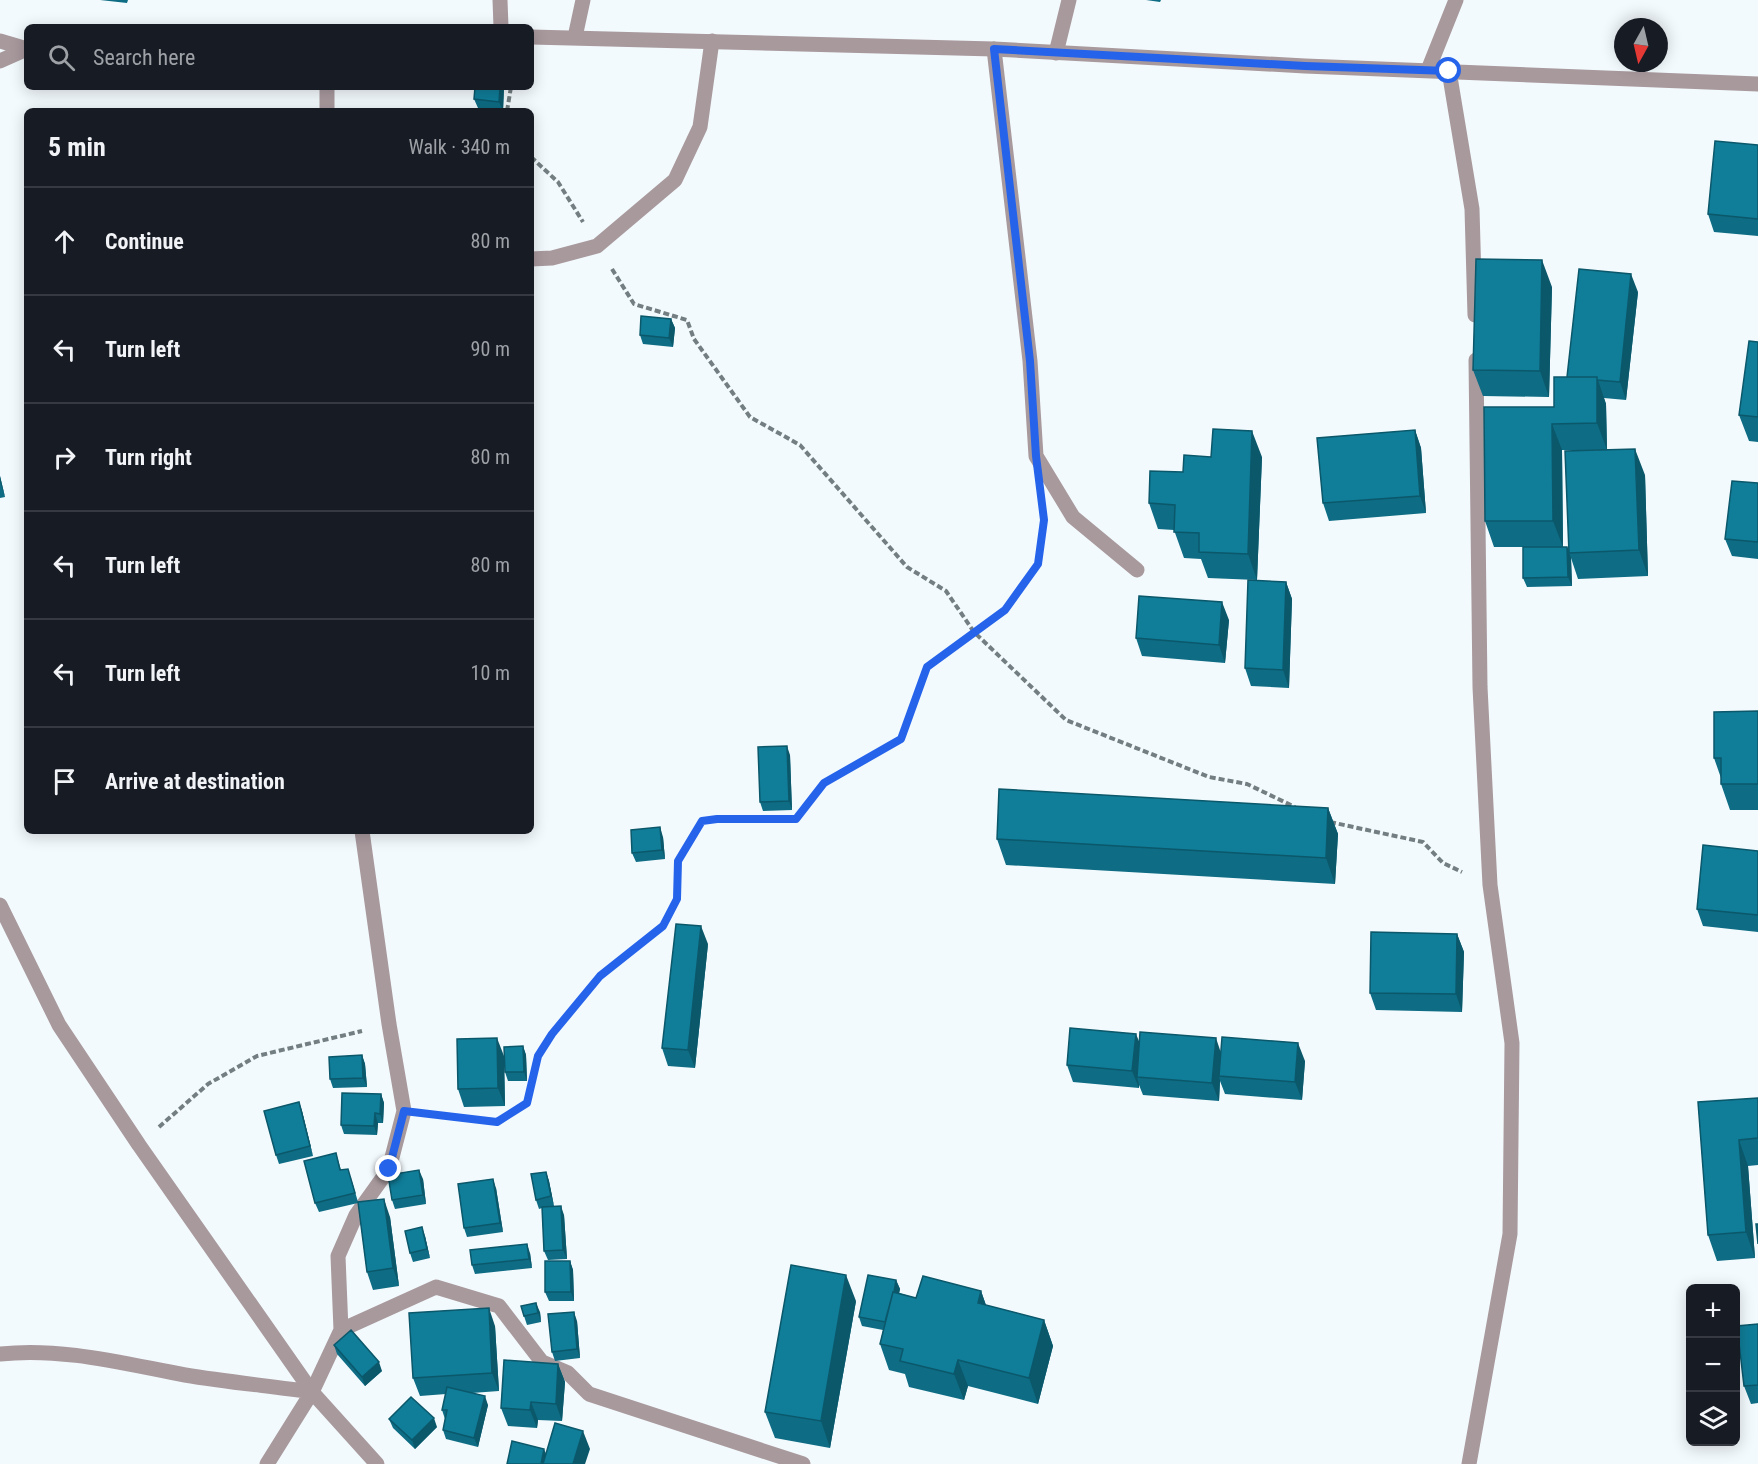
<!DOCTYPE html>
<meta charset="utf-8">
<style>
:root{--surface:#171b24;--page:#20242c;--text:#f1f3f6;--muted:#9ea1a6;--line:#363941}
body{margin:0;font-family:"Roboto Condensed",sans-serif;background:var(--page);color:var(--text)}
.controls{position:absolute;right:18px;bottom:18px;display:grid;overflow:hidden;border-radius:9px;box-shadow:0 3px 15px #0003}
.controls button{width:54px;height:54px;display:grid;place-items:center;padding:0;border:0;border-bottom:2px solid var(--line);background:var(--surface);color:var(--text);font:30px sans-serif}
.compass{position:absolute;left:1614px;top:18px;width:54px;height:54px;border-radius:50%;background:var(--surface);box-shadow:0 3px 15px #0003;rotate:188deg}
.stop{position:absolute;width:18px;height:18px;margin:-14px;border:4px solid #2563eb;border-radius:50%;background:#fff}
.stop.end{background:#2563eb;border-color:#fff;box-shadow:0 2px 6px #0008}
.list{margin:0;padding:0;list-style:none}
h2{display:flex;justify-content:space-between;align-items:center;height:78px;margin:0;padding:0 24px;font-size:26px}
h2 small{font-size:20px;font-weight:400;color:var(--muted)}
.list li{display:grid;grid-template-columns:39px 1fr auto;gap:18px;align-items:center;box-sizing:border-box;height:108px;padding:0 24px;border-top:2px solid var(--line)}
.list b{display:block;font-size:22px;white-space:nowrap}
.list em{font-size:20px;font-style:normal;color:var(--muted)}
.icon{flex:none;width:33px;height:33px;fill:none;stroke:currentColor;stroke-width:2;stroke-linecap:round;stroke-linejoin:round}
.map{position:relative;flex:none;width:1758px;height:1464px;overflow:hidden}
.search{position:absolute;background:var(--surface);box-shadow:0 3px 15px #0003;left:24px;top:24px;width:510px;height:66px;display:flex;align-items:center;gap:15px;box-sizing:border-box;padding:0 21px;border-radius:9px;color:var(--muted);font-size:22px}
.panel{position:absolute;background:var(--surface);box-shadow:0 3px 15px #0003;left:24px;top:108px;width:510px;height:726px;border-radius:9px}
.map>svg:first-child{display:block}
.lines{fill:none;stroke-linecap:round;stroke-linejoin:round}
.path{stroke:#737e82;stroke-width:4;stroke-dasharray:6 3;stroke-linecap:butt}
.service{stroke:#a8999d;stroke-width:15}
.minor{stroke:#a8999d;stroke-width:15}
.tertiary{stroke:#a8999d;stroke-width:15}
.wall{fill:#0e6c84}
.shaded-wall{fill:#0b586b}
.building{fill:#107d99;stroke:#0b586b;stroke-width:1.5}
.route{stroke:#2563eb;stroke-width:8}
</style>
<div class="map">
<svg width="1758" height="1464" viewBox="0 0 1758 1464">
<rect width="100%" height="100%" fill="#f3fafd"/>
<g class="lines">
<path class="path" d="M507 111 511 87
M531 157 558 182 583 222
M612 269 634 304 687 320 694 339 750 417 800 445 907 567 946 591 974 632 1066 720 1209 777 1247 784 1295 807
M1330 822 1423 842 1443 863 1462 872
M432 1115 497 1122 527 1103 538 1056 552 1034 600 976 663 926 677 899 678 861 702 821 717 819H797L824 783 901 739 927 667 1005 610 1038 564 1044 522
M159 1127 208 1084 257 1056 362 1031"/>
<path class="service" d="M994 49 1030 361 1036 456 1073 517 1137 570
M531 259 552 258 597 246 675 180 700 127 712 41"/>
<path class="minor" d="M500 0 501 27
M575 37 583 0
M0 41 27 49
M1056 53 1069 0
M1428 70 1456 0
M1449 71 1472 209 1475 315
M327 111V87
M341 1330 338 1256 356 1215 389 1169 404 1111 389 1024 362 831
M0 1354C62 1347 125 1364 185 1375 227 1382 270 1386 312 1392
M267 1464 312 1392 341 1330 436 1287 499 1306 542 1362 568 1373 589 1394 803 1464
M1469 1464 1510 1234 1512 1043 1490 885 1480 687 1476 360"/>
<path class="tertiary" d="M531 37 994 49 1305 66 1758 84
M0 61 27 49
M0 905 59 1025 139 1145 312 1392 377 1464"/>
</g>
<path class="wall" d="M100 0H128L127 3Z
M1146 0H1161L1160 2Z
M475 87H504L503 111 478 108 474 99Z
M1758 145V236L1714 232 1708 214Z
M1552 287 1549 397 1483 396 1473 370Z
M1638 292 1626 400 1604 398 1606 404 1607 450H1562L1563 547H1567L1569 550 1645 475 1648 576 1578 579 1571 558 1572 586 1527 587 1523 578 1533 547H1494L1485 521 1554 407 1568 377Z
M671 319 675 328 673 347 643 344 640 335Z
M1758 342V442L1749 441 1739 415Z
M1415 430 1421 448 1426 513 1329 521 1323 503Z
M1211 457H1262L1257 580 1208 578 1201 559 1184 558 1174 530 1158 529 1149 503 1183 472Z
M0 476 5 497 0 498Z
M1758 483V559L1732 556 1725 539Z
M1286 582 1292 599 1289 688 1251 686 1245 668Z
M1229 620 1225 663 1142 656 1136 638Z
M1758 711V810H1730L1721 784V778L1714 758Z
M790 755 792 810 763 811 760 802Z
M1328 808 1338 834 1335 884 1006 865 997 839Z
M663 837 665 859 636 862 632 853Z
M1758 851V932L1703 926 1697 909Z
M1457 934 1464 952 1462 1012 1376 1010 1370 993Z
M708 944 695 1068 668 1066 662 1048Z
M1140 1042 1305 1061 1302 1100 1225 1094 1220 1081 1219 1101 1143 1095 1139 1085V1088L1073 1082 1067 1065Z
M523 1046 526 1055 527 1081H508L505 1072Z
M362 1055 365 1064 367 1087 333 1088 330 1079Z
M504 1056 505 1106 464 1107 458 1089Z
M381 1094 384 1103 383 1123H378L377 1135 344 1134 341 1125Z
M1758 1098V1165L1748 1166 1755 1258 1717 1261 1708 1235 1698 1102Z
M299 1102 302 1111 313 1156 279 1164 276 1155Z
M336 1153 341 1170 351 1178 358 1202 390 1217 399 1286 373 1290 367 1272 358 1203 319 1212 315 1203Z
M546 1172 549 1181 554 1206 546 1207 564 1215 567 1259 548 1260 544 1251 542 1208 539 1209 536 1200Z
M423 1179 426 1204 395 1209 392 1200Z
M496 1188 503 1232 467 1237 464 1228Z
M425 1236 430 1258 413 1262 410 1253Z
M530 1253 532 1268 475 1274 472 1265Z
M570 1261 573 1270 574 1301H549L545 1292Z
M896 1280 900 1289 899 1293 916 1298 981 1291 986 1305 1044 1320 1053 1346 1038 1404 968 1386 964 1400 909 1387 905 1374 889 1370 880 1344 883 1330 862 1326 859 1317Z
M856 1301 830 1448 775 1438 765 1412Z
M540 1312 541 1322 527 1325 524 1316Z
M577 1321 580 1358 555 1361 552 1352Z
M1758 1324V1403L1751 1404 1744 1386Z
M495 1326 499 1391 472 1393 488 1405 478 1447 446 1439 443 1430 445 1419 442 1410 446 1394 420 1396 413 1378Z
M334 1345 382 1371 365 1386 337 1354Z
M558 1364 565 1382 562 1421 538 1420 537 1428 508 1426 501 1408Z
M389 1419 437 1427 415 1449 393 1428Z"/>
<path class="shaded-wall" d="M500 87H504L503 111 499 102Z
M1542 260 1552 287 1549 397 1540 371Z
M1631 274 1638 292 1626 400 1620 382Z
M671 319 675 328 673 347 669 338Z
M1597 377 1606 404 1607 450 1597 423Z
M1552 424 1562 450 1563 547 1553 521Z
M1415 430 1421 448 1426 513 1420 496Z
M1252 431 1262 457 1257 580 1248 554Z
M1635 449 1645 475 1648 576 1639 550Z
M0 476 5 497 0 482Z
M1567 547 1571 558 1572 586 1568 577Z
M1286 582 1292 599 1289 688 1283 670Z
M1222 602 1229 620 1225 663 1219 645Z
M787 746 790 755 792 810 789 801Z
M1328 808 1338 834 1335 884 1326 858Z
M660 827 663 837 665 859 662 850Z
M701 926 708 944 695 1068 688 1050Z
M1457 934 1464 952 1462 1012 1456 994Z
M1136 1034 1143 1051 1137 1077 1139 1085V1088L1132 1071Z
M497 1038 504 1056 505 1106 498 1088Z
M1216 1038 1222 1056 1219 1076 1220 1081 1219 1101 1212 1083Z
M1298 1043 1305 1061 1302 1100 1295 1082Z
M523 1046 526 1055 527 1081 524 1072Z
M362 1055 365 1064 367 1087 363 1078Z
M381 1094 384 1103 383 1123 380 1114Z
M299 1102 302 1111 313 1156 310 1146Z
M375 1113 378 1123 377 1135 374 1126Z
M1739 1140 1748 1166 1755 1258 1746 1232Z
M419 1170 423 1179 426 1204 423 1195Z
M546 1172 549 1181 554 1206 551 1196Z
M493 1179 496 1188 503 1232 500 1223Z
M384 1199 390 1217 399 1286 393 1268Z
M561 1206 564 1215 567 1259 563 1250Z
M422 1227 425 1236 430 1258 427 1249Z
M527 1244 530 1253 532 1268 529 1259Z
M570 1261 573 1270 574 1301 571 1292Z
M846 1275 856 1301 830 1448 821 1421Z
M896 1280 900 1289 891 1332 888 1323Z
M981 1291 990 1317 978 1303Z
M536 1303 540 1312 541 1322 538 1313Z
M489 1308 495 1326 499 1391 492 1373Z
M574 1312 577 1321 580 1358 577 1349Z
M1044 1320 1053 1346 1038 1404 1029 1378Z
M958 1360 968 1386 964 1400 954 1374Z
M379 1362 382 1371 365 1386 362 1377Z
M558 1364 565 1382 562 1421 556 1404Z
M485 1396 488 1405 478 1447 474 1438Z
M531 1402 538 1420 537 1428 530 1410Z
M434 1418 437 1427 415 1449 412 1440Z
M583 1431 590 1449 585 1464H573Z
M544 1449 548 1458 546 1464H541Z"/>
<path class="building" d="M475 87H500L499 102 474 99Z
M1715 141 1758 145V219L1708 214Z
M1476 259 1542 260 1540 371 1473 370Z
M1579 269 1631 274 1620 382 1597 380V377H1567Z
M641 316 671 319 669 338 640 335Z
M1749 341 1758 342V417L1739 415Z
M1554 377H1597V423L1552 424 1553 521H1485L1484 407H1554Z
M1213 429 1252 431 1248 554 1199 552V533L1174 532 1175 505 1149 503 1150 471 1183 472 1184 455 1211 457Z
M1415 430 1420 496 1323 503 1317 438Z
M1635 449 1639 550 1569 553 1565 451Z
M1732 481 1758 483V542L1725 539Z
M1523 547H1567L1568 577 1523 578Z
M1248 580 1286 582 1283 670 1245 668Z
M1139 596 1222 602 1219 645 1136 638Z
M1758 711V784H1721V758H1714V712Z
M787 746 789 801 760 802 758 747Z
M999 789 1328 808 1326 858 997 839Z
M660 827 662 850 632 853 631 830Z
M1703 845 1758 851V915L1697 909Z
M676 924 701 926 688 1050 662 1048Z
M1371 932 1457 934 1456 994 1370 993Z
M1070 1028 1136 1034 1132 1071 1067 1065Z
M1140 1032 1216 1038 1212 1083 1137 1077Z
M1222 1037 1298 1043 1295 1082 1219 1076Z
M497 1038 498 1088 458 1089 457 1039Z
M523 1046 524 1072H505L504 1047Z
M362 1055 363 1078 330 1079 329 1057Z
M342 1093 381 1094 380 1114 375 1113 374 1126 341 1125Z
M1758 1098V1138L1739 1140 1746 1232 1708 1235 1698 1102Z
M299 1102 310 1146 276 1155 264 1111Z
M336 1153 340 1170 348 1169 355 1193 315 1203 304 1161Z
M419 1170 423 1195 392 1200 388 1175Z
M546 1172 551 1196 536 1200 531 1174Z
M493 1179 500 1223 464 1228 458 1184Z
M384 1199 393 1268 367 1272 358 1202Z
M561 1206 563 1250 544 1251 542 1207Z
M1756 1224H1758V1244Z
M422 1227 427 1249 410 1253 405 1231Z
M527 1244 529 1259 472 1265 470 1250Z
M545 1261H570L571 1292H545Z
M791 1265 846 1275 821 1421 765 1412Z
M868 1275 896 1280 894 1292H893L885 1322 859 1317Z
M923 1276 981 1291 978 1303 1044 1320 1029 1378 958 1360 954 1374 900 1361 903 1349 880 1344 893 1292 916 1298Z
M536 1303 538 1313 524 1316 521 1306Z
M489 1308 492 1373 413 1378 409 1313Z
M574 1312 577 1349 552 1352 548 1314Z
M1758 1324V1385L1744 1386 1737 1326Z
M351 1330 379 1362 362 1377 334 1345Z
M504 1360 558 1364 556 1404 531 1402 530 1410 501 1408Z
M447 1387 485 1396 474 1438 443 1430 447 1410H442Z
M411 1397 434 1418 412 1440 389 1419Z
M555 1423 583 1431 573 1464H543Z
M512 1441 544 1449 541 1464H507Z"/>
<g class="lines">
<path class="route" d="M389 1169 404 1111 497 1122 527 1103 538 1056 552 1034 600 976 663 926 677 899 678 861 702 821 717 819H796L824 783 901 739 927 667 1005 610 1038 564 1044 520 1036 456 1030 361 994 49 1305 66 1449 71"/>
</g>
</svg>
<div class="controls">
<button>+</button>
<button>−</button>
<button><svg class="icon" aria-label="layers" viewBox="0 0 24 24"><path d="M12 4l9 5-9 5-9-5zM3 14l9 5 9-5"/></svg></button>
</div>
<svg class="compass" viewBox="-18 -18 36 36"><path d="M0-13l5 13h-10z" fill="#e53935"/><path d="M0 13l5-13h-10z" fill="#9ea1a6"/></svg>
<div class="stop" style="left:1449px;top:71px"></div>
<div class="stop end" style="left:389px;top:1169px"></div>
<div class="search"><svg class="icon" aria-label="search" viewBox="0 0 24 24"><circle cx="10" cy="10" r="6"/><path d="M15 15l6 6"/></svg>Search here</div>
<section class="panel">
<h2>5 min<small>Walk · 340 m</small></h2>
<ul class="list">
<li><svg class="icon" aria-label="ahead" viewBox="0 0 24 24"><path d="M12 20V5M6 11l6-6 6 6"/></svg><div><b>Continue</b></div><em>80 m</em></li>
<li><svg class="icon" aria-label="left" viewBox="0 0 24 24"><path d="M17 20v-9H6M10 6l-5 5 5 5"/></svg><div><b>Turn left</b></div><em>90 m</em></li>
<li><svg class="icon" aria-label="right" viewBox="0 0 24 24"><path d="M7 20v-9h11M14 6l5 5-5 5"/></svg><div><b>Turn right</b></div><em>80 m</em></li>
<li><svg class="icon" aria-label="left" viewBox="0 0 24 24"><path d="M17 20v-9H6M10 6l-5 5 5 5"/></svg><div><b>Turn left</b></div><em>80 m</em></li>
<li><svg class="icon" aria-label="left" viewBox="0 0 24 24"><path d="M17 20v-9H6M10 6l-5 5 5 5"/></svg><div><b>Turn left</b></div><em>10 m</em></li>
<li><svg class="icon" aria-label="arrive" viewBox="0 0 24 24"><path d="M6 21V4h12l-3 4 3 4H6"/></svg><div><b>Arrive at destination</b></div></li>
</ul>
</section>
</div>
